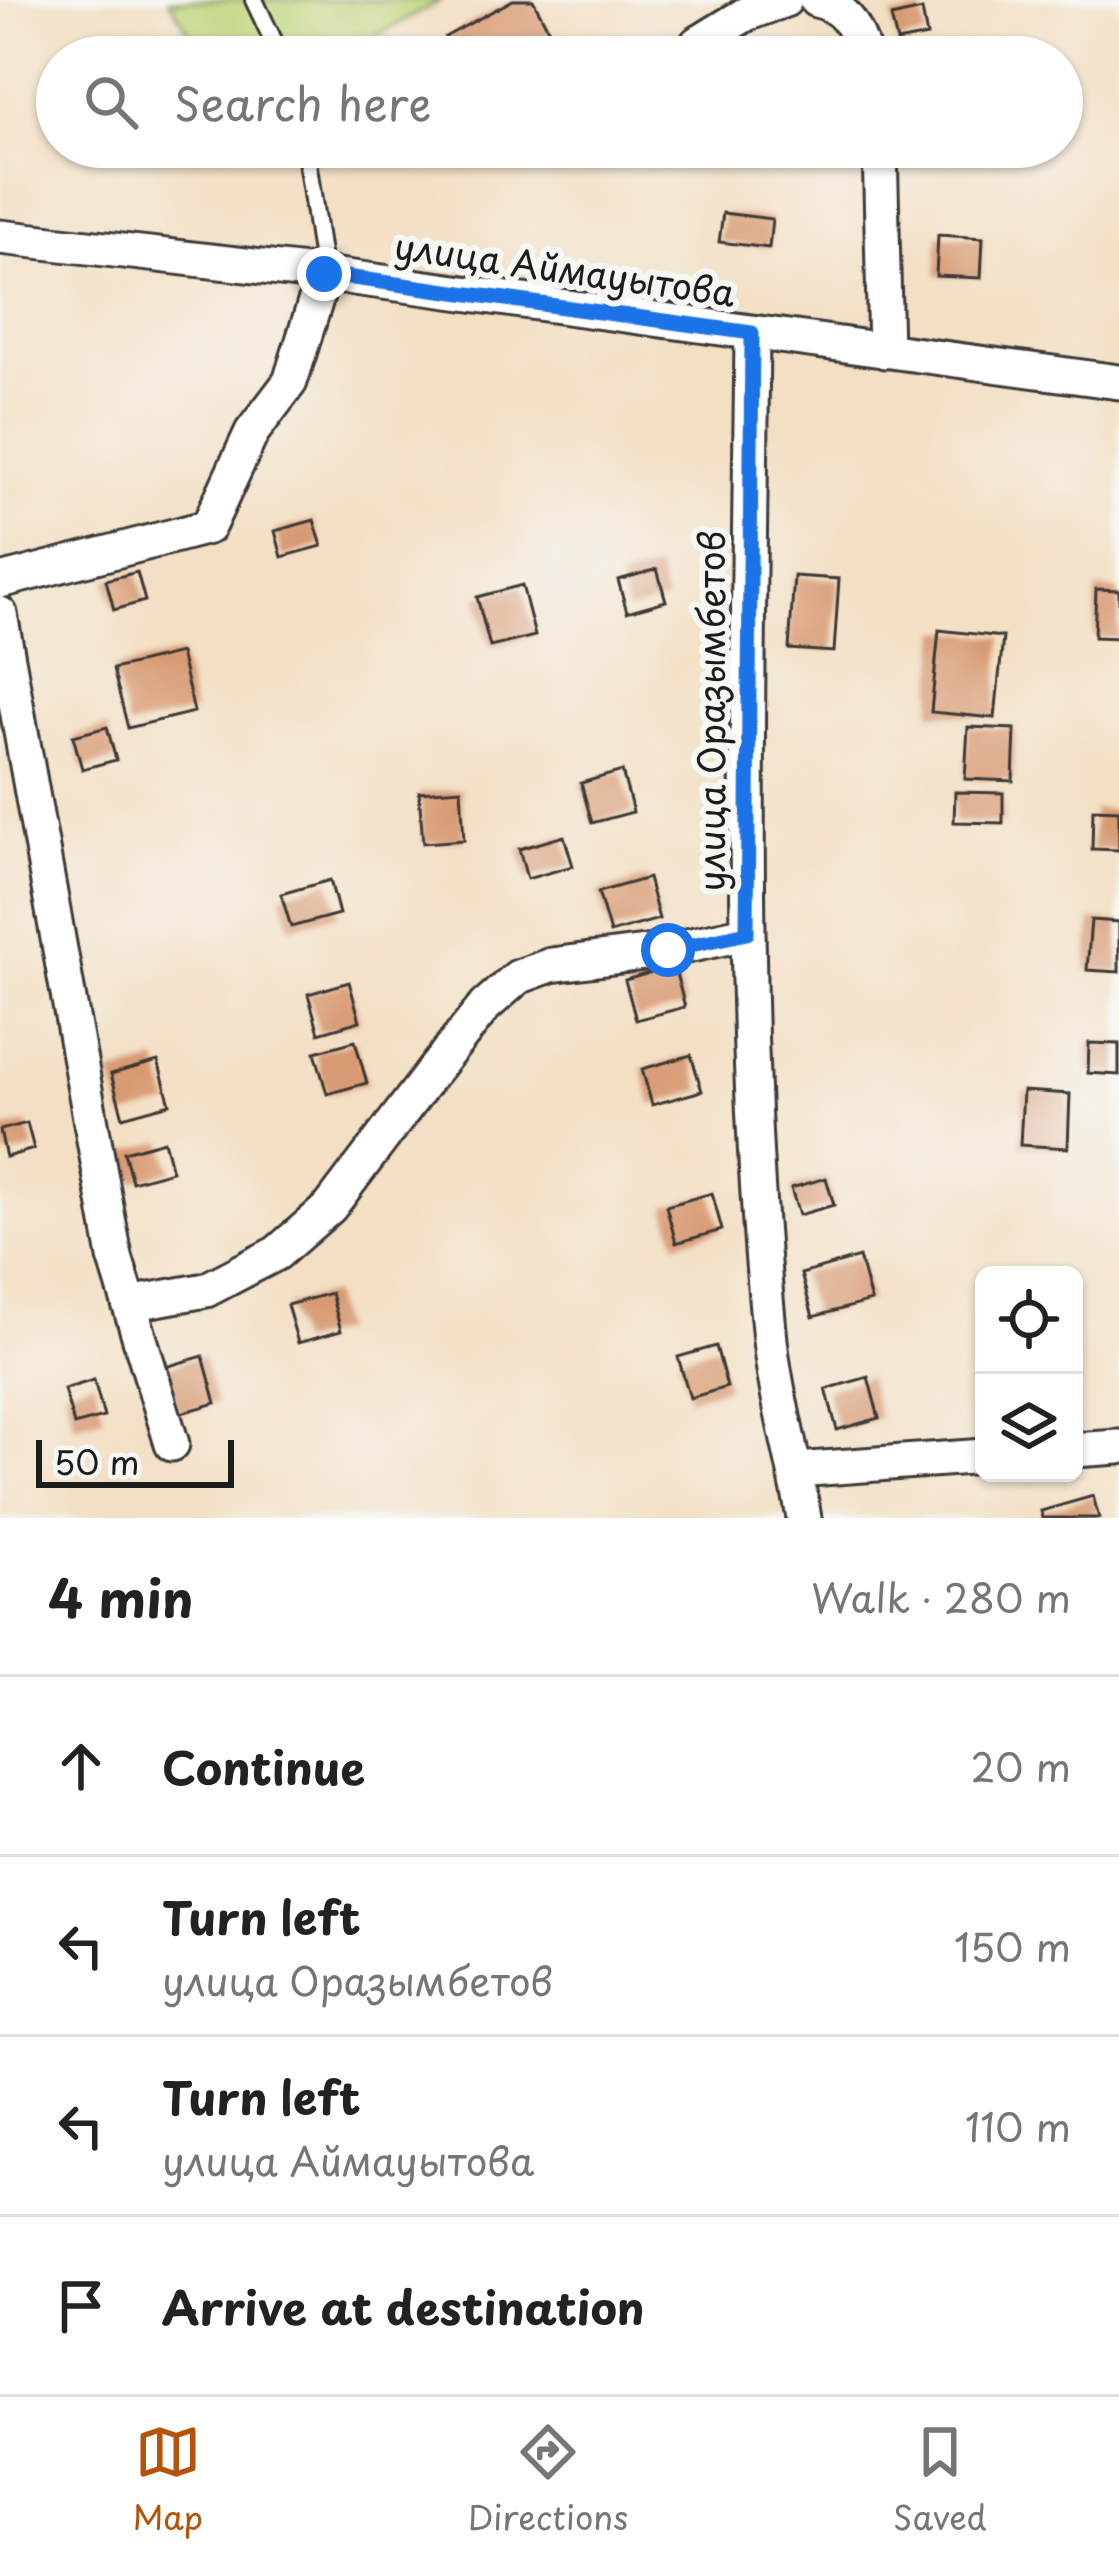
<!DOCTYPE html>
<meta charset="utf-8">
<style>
:root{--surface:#fff;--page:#f2f2f2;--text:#222;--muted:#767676;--line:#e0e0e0;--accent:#b45309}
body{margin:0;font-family:"Playpen Sans",sans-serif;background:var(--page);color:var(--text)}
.controls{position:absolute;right:36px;bottom:36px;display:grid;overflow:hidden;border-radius:18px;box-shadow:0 3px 9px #0004}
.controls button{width:108px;height:108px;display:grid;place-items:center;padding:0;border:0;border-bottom:3px solid var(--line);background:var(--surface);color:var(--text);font:60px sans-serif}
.scale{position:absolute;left:36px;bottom:30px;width:198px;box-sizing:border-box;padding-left:12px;border:6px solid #1c1c1c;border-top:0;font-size:33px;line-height:42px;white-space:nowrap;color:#1c1c1c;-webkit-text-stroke:9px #f6f6f2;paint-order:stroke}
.stop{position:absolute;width:36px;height:36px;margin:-27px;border:9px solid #1a73e8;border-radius:50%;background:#fff}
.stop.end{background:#1a73e8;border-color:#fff;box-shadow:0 3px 12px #0008}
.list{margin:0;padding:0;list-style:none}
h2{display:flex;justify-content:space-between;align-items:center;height:156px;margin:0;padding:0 48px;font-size:51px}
h2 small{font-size:39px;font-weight:400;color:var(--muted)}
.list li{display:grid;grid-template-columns:78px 1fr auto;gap:36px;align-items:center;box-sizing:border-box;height:180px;padding:0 48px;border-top:3px solid var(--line)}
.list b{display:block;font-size:45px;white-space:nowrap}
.list p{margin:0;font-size:39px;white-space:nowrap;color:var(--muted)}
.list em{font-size:39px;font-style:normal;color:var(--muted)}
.icon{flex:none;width:66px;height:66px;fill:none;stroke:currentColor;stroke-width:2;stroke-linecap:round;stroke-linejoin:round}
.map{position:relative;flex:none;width:1119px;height:1518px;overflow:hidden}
.search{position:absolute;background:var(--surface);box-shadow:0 3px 9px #0004;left:36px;right:36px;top:36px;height:132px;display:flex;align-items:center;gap:30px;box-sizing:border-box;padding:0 42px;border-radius:66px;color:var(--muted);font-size:45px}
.sheet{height:876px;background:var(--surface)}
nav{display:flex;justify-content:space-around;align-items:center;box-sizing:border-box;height:168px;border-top:3px solid var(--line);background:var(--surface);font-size:33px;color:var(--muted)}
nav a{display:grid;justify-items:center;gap:6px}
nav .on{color:var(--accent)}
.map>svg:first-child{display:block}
.green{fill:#bed478;stroke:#6d784a;stroke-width:3}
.building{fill:#d89a72}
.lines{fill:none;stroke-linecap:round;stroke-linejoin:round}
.service-casing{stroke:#3c3935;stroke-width:22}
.minor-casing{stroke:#3c3935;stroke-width:39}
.service{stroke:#fff;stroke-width:16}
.minor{stroke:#fff;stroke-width:33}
.route{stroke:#1a73e8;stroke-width:15}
.labels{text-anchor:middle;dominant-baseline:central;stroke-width:12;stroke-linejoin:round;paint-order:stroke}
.street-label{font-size:36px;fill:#1c1c1c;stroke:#f6f6f2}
</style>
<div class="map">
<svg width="1119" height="1518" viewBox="0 0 1119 1518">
<rect width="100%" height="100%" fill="#f6f6f2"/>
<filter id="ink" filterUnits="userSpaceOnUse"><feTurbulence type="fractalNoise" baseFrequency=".00833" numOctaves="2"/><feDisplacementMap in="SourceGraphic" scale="24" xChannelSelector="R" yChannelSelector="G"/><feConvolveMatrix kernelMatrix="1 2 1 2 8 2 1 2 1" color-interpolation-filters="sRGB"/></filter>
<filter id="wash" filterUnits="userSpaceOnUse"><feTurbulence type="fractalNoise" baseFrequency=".004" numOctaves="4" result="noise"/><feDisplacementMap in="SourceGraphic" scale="48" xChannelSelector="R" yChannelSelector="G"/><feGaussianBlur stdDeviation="2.7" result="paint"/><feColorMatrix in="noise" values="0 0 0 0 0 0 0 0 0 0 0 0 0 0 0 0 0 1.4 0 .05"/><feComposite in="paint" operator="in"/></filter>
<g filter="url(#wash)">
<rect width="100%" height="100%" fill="#f3dfc3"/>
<path class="green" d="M169 0H442L338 57H205Z"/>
<g id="blocks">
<path class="building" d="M513 0H533L552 36 514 57H456L445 37Z
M922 10 927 36 897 42 891 17Z
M723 213 772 219 769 248 719 242Z
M938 235 983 238 981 278 936 276Z
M314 520 322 546 282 557 275 531Z
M657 569 666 601 627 612 618 580Z
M137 572 145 601 114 610 106 580Z
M794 576 839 579 834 652 789 649Z
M522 585 535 636 490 647 477 597Z
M1096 589 1119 590V638L1094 637Z
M939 630 1003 637 995 718 931 712Z
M180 653 194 712 128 728 113 669Z
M107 727 116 760 82 769 73 736Z
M968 727 1015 729 1013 781 965 779Z
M622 771 633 812 592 823 581 783Z
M461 789 464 840 423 843 419 792Z
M955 792 1003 793V823L954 822Z
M1093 809 1119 810V850L1092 849Z
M564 836 573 866 527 879 519 849Z
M648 878 659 919 610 933 598 892Z
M330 880 339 914 291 927 281 894Z
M1091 920 1119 922V972L1087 970Z
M674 966 685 1007 636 1020 625 980Z
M349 982 360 1021 319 1033 308 994Z
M355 1041 367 1083 327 1094 315 1052Z
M1089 1043 1119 1044V1075L1088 1073Z
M691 1055 702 1091 652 1105 642 1069Z
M158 1061 170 1104 123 1117 111 1074Z
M1023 1091 1070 1094 1068 1148 1020 1145Z
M27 1123 34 1149 6 1157 0 1130Z
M164 1141 172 1171 132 1182 124 1152Z
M826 1178 834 1205 799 1215 791 1188Z
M712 1193 722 1230 676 1243 666 1206Z
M859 1257 871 1301 813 1317 801 1274Z
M331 1293 341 1331 298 1343 287 1305Z
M716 1346 727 1387 690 1398 678 1357Z
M203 1356 216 1403 178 1414 165 1367Z
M868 1377 879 1418 837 1430 826 1389Z
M94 1380 104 1417 74 1425 64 1389Z
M1093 1496 1099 1518H1043L1041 1511Z"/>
</g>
</g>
<g filter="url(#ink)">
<use href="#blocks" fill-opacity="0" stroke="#3c3935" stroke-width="3"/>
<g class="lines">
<g class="service-casing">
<path id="service" d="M254 0 281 57
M305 147 324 274"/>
</g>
<g class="minor-casing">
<path id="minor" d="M816 0C846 6 856 29 865 57
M697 44 746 14 785 0
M880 147 885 351
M0 237 324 274 1119 382
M752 333C749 669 736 1006 770 1340 776 1399 794 1459 804 1518
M0 581 208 527 252 432 290 382 324 274
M0 614 115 1257 172 1444
M129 1304 206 1290 277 1253 330 1207 433 1071 485 1006 518 977 551 965 668 950 747 933
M1074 1450 1119 1447
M796 1470 984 1456"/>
</g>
<use href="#service" class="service"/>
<use href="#minor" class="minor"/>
</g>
</g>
<g class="lines" filter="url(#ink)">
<path class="route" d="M324 274 752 333 747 933 668 950"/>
</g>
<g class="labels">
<g class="street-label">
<text transform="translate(565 268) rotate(8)">улица Аймауытова</text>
<text transform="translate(710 711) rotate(-90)">улица Оразымбетов</text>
</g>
</g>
</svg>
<div class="controls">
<button><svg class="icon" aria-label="locate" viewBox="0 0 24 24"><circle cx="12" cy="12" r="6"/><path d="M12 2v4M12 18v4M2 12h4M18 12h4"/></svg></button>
<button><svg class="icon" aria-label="layers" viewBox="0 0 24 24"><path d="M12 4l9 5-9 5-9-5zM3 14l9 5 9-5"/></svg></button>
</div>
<div class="scale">50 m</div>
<div class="stop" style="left:668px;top:950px"></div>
<div class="stop end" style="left:324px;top:274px"></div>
<div class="search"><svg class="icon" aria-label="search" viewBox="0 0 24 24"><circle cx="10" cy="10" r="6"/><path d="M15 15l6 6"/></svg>Search here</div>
</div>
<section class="sheet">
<h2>4 min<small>Walk · 280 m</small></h2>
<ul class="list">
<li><svg class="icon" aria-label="ahead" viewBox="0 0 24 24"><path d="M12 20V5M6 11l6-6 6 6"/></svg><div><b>Continue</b></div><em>20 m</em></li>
<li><svg class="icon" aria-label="left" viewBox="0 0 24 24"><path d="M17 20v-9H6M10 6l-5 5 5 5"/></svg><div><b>Turn left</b><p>улица Оразымбетов</p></div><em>150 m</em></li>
<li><svg class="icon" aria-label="left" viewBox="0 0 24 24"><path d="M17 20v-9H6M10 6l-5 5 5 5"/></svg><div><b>Turn left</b><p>улица Аймауытова</p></div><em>110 m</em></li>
<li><svg class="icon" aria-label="arrive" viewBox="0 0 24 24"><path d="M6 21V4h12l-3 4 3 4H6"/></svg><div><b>Arrive at destination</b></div></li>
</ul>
</section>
<nav>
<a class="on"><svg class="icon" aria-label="map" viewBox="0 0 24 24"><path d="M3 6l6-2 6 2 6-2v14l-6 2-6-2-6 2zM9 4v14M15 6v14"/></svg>Map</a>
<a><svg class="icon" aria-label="directions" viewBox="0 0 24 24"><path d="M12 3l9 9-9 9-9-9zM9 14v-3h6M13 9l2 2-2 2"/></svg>Directions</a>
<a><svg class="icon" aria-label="saved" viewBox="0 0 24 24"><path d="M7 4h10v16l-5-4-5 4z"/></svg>Saved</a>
</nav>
